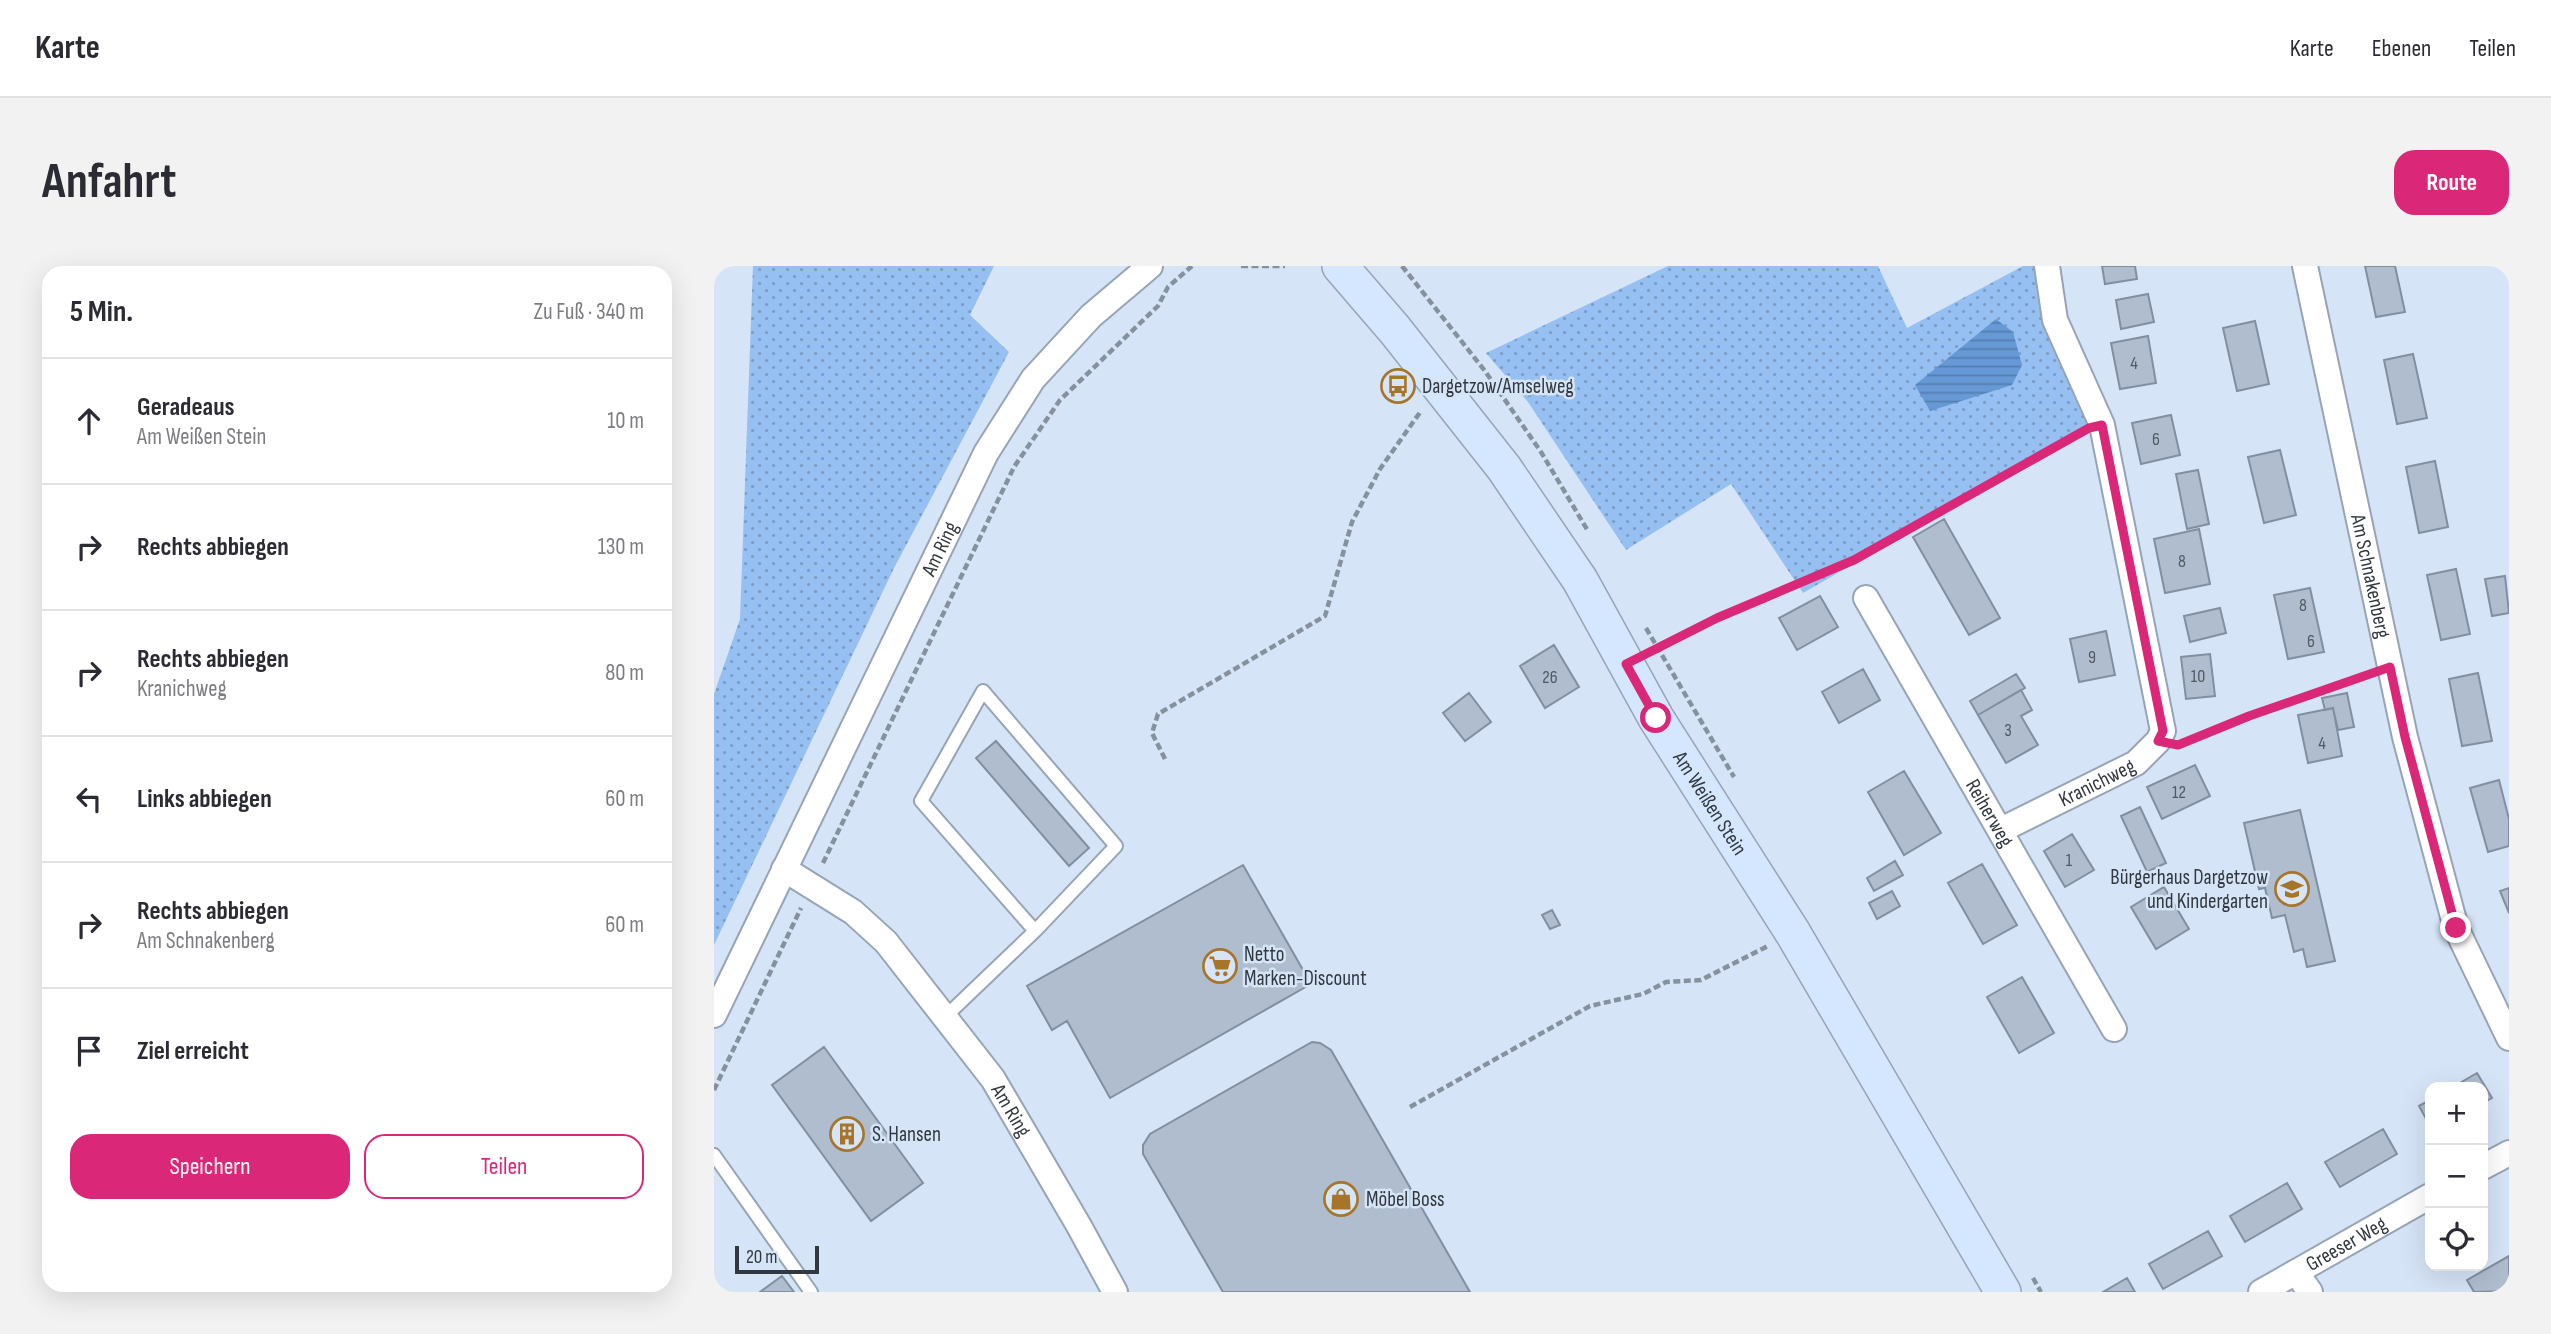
<!DOCTYPE html>
<html lang="de">
<meta charset="utf-8">
<style>
:root{--surface:#fff;--page:#f2f2f3;--text:#2b2b33;--muted:#7c7c81;--line:#e1e1e2;--accent:#db2777}
body{margin:0;font-family:"Sofia Sans Condensed",sans-serif;background:var(--page);color:var(--text)}
.controls{position:absolute;right:21px;bottom:21px;display:grid;overflow:hidden;border-radius:14px;box-shadow:0 7px 28px #0002}
.controls button{width:63px;height:63px;display:grid;place-items:center;padding:0;border:0;border-bottom:2px solid var(--line);background:var(--surface);color:var(--text);font:35px sans-serif}
.scale{position:absolute;left:21px;bottom:18px;width:84px;box-sizing:border-box;padding-left:7px;border:4px solid #32383f;border-top:0;font-size:19px;line-height:24px;white-space:nowrap;color:#32383f;-webkit-text-stroke:5px #d5e4f6;paint-order:stroke}
.stop{position:absolute;width:21px;height:21px;margin:-16px;border:5px solid #db2777;border-radius:50%;background:#fff}
.stop.end{background:#db2777;border-color:#fff;box-shadow:0 2px 7px #0008}
.list{margin:0;padding:0;list-style:none}
h2{display:flex;justify-content:space-between;align-items:center;height:91px;margin:0;padding:0 28px;font-size:30px}
h2 small{font-size:23px;font-weight:400;color:var(--muted)}
.list li{display:grid;grid-template-columns:46px 1fr auto;gap:21px;align-items:center;box-sizing:border-box;height:126px;padding:0 28px;border-top:2px solid var(--line)}
.list b{display:block;font-size:26px;white-space:nowrap}
.list p{margin:0;font-size:23px;white-space:nowrap;color:var(--muted)}
.list em{font-size:23px;font-style:normal;color:var(--muted)}
.actions{display:flex;gap:14px;padding:21px 28px}
.actions a{flex:1;padding:16px 0;border:2px solid var(--accent);border-radius:21px;text-align:center;font-size:24px;color:var(--accent)}
.actions .main{background:var(--accent);color:#fff}
.icon{flex:none;width:38px;height:38px;fill:none;stroke:currentColor;stroke-width:2;stroke-linecap:round;stroke-linejoin:round}
.map{position:relative;flex:none;width:1795px;height:1026px;overflow:hidden;border-radius:21px}
header{display:flex;align-items:center;gap:42px;box-sizing:border-box;height:98px;padding:0 35px;background:var(--surface);border-bottom:2px solid var(--line)}
header strong{font-size:33px}
nav{display:flex;gap:38px;margin-inline-start:auto;font-size:24px}
.intro{display:flex;align-items:center;justify-content:space-between;box-sizing:border-box;height:168px;padding:0 42px}
h1{margin:0;font-size:49px}
.button{padding:18px 32px;border-radius:21px;background:var(--accent);color:#fff;font-size:24px;font-weight:700}
main{display:flex;gap:42px;padding:0 42px}
aside{flex:1;background:var(--surface);border-radius:21px;box-shadow:0 7px 28px #0002}
.map>svg:first-child{display:block}
.grass{fill:url(#grass-dots)}
.water{fill:url(#water-rules)}
.building{fill:#afbdcf;stroke:#828fa0;stroke-width:2}
.lines{fill:none;stroke-linecap:round;stroke-linejoin:round}
.lane-casing{stroke:#96a4b5;stroke-width:16}
.street-casing{stroke:#96a4b5;stroke-width:28}
.secondary-casing{stroke:#96a4b5;stroke-width:38}
.path{stroke:#86919e;stroke-width:4.5;stroke-dasharray:7 3.5;stroke-linecap:butt}
.lane{stroke:#fff;stroke-width:12}
.street{stroke:#fff;stroke-width:24}
.secondary{stroke:#d4e7ff;stroke-width:35}
.route{stroke:#db2777;stroke-width:9}
.labels{text-anchor:middle;dominant-baseline:central;stroke-width:5;stroke-linejoin:round;paint-order:stroke}
.number-label{font-size:18px;fill:#515963}
.poi-label{font-size:21px;fill:#32383f;stroke:#d5e4f6;text-anchor:start}
.street-label{font-size:21px;fill:#32383f;stroke:#d5e4f6}
</style>
<header>
<strong>Karte</strong>
<nav><a>Karte</a><a>Ebenen</a><a>Teilen</a></nav>
</header>
<div class="intro"><h1>Anfahrt</h1><a class="button">Route</a></div>
<main>
<aside>
<h2>5 Min.<small>Zu Fuß · 340 m</small></h2>
<ul class="list">
<li><svg class="icon" aria-label="ahead" viewBox="0 0 24 24"><path d="M12 20V5M6 11l6-6 6 6"/></svg><div><b>Geradeaus</b><p>Am Weißen Stein</p></div><em>10 m</em></li>
<li><svg class="icon" aria-label="right" viewBox="0 0 24 24"><path d="M7 20v-9h11M14 6l5 5-5 5"/></svg><div><b>Rechts abbiegen</b></div><em>130 m</em></li>
<li><svg class="icon" aria-label="right" viewBox="0 0 24 24"><path d="M7 20v-9h11M14 6l5 5-5 5"/></svg><div><b>Rechts abbiegen</b><p>Kranichweg</p></div><em>80 m</em></li>
<li><svg class="icon" aria-label="left" viewBox="0 0 24 24"><path d="M17 20v-9H6M10 6l-5 5 5 5"/></svg><div><b>Links abbiegen</b></div><em>60 m</em></li>
<li><svg class="icon" aria-label="right" viewBox="0 0 24 24"><path d="M7 20v-9h11M14 6l5 5-5 5"/></svg><div><b>Rechts abbiegen</b><p>Am Schnakenberg</p></div><em>60 m</em></li>
<li><svg class="icon" aria-label="arrive" viewBox="0 0 24 24"><path d="M6 21V4h12l-3 4 3 4H6"/></svg><div><b>Ziel erreicht</b></div></li>
</ul>
<div class="actions"><a class="main">Speichern</a><a>Teilen</a></div>
</aside>
<div class="map">
<svg width="1795" height="1026" viewBox="0 0 1795 1026">
<defs>
<pattern id="grass-dots" width="8" height="8" patternUnits="userSpaceOnUse" patternTransform="scale(1.75)"><rect width="8" height="8" fill="#96bff2"/><path d="M2 2h.1M6 6h.1" fill="none" stroke="#7b9cc5" stroke-width="1.8" stroke-linecap="round"/></pattern>
<pattern id="water-rules" width="6" height="5" patternUnits="userSpaceOnUse" patternTransform="scale(1.75)"><rect width="6" height="5" fill="#6699d6"/><path d="M0 2.5h6" fill="none" stroke="#557eaf"/></pattern>
</defs>
<rect width="100%" height="100%" fill="#d5e4f6"/>
<path class="grass" d="M39 0H280L256 49 295 86 180 302 0 679V428L26 353Z
M954 0H1164L1193 62 1309 0H1333L1387 155 1089 327 1017 218 912 284 814 136 772 87Z"/>
<path class="water" d="M1282 53 1299 66 1308 99 1298 119 1216 145 1201 119Z"/>
<path class="building" d="M1388 0H1421L1423 13 1391 18Z
M1651 0H1681L1691 46 1662 51Z
M1434 28 1440 56 1407 63 1402 34Z
M1541 55 1555 118 1523 125 1509 62Z
M1434 70 1442 117 1406 123 1397 77Z
M1699 88 1713 152 1683 158 1670 94Z
M1457 149 1466 189 1427 198 1418 157Z
M1566 184 1582 249 1550 257 1534 191Z
M1721 195 1734 261 1705 267 1692 201Z
M1484 204 1495 258 1473 263 1462 208Z
M1230 253 1286 352 1255 369 1199 271Z
M1485 263 1496 318 1451 327 1440 273Z
M1742 303 1756 368 1727 374 1713 309Z
M1791 310 1795 347 1778 350 1771 313Z
M1596 322 1610 386 1574 393 1560 329Z
M1106 330 1124 361 1083 384 1065 352Z
M1506 342 1512 367 1476 376 1470 350Z
M1392 365 1401 409 1365 416 1356 373Z
M840 379 865 421 831 442 806 400Z
M1496 388 1501 430 1472 433 1467 391Z
M1149 403 1166 434 1125 457 1108 426Z
M1764 407 1778 475 1748 480 1735 413Z
M1302 408 1311 422 1264 449 1256 435Z
M1307 424 1318 444 1307 450 1324 479 1292 497 1264 449Z
M755 427 777 456 751 475 729 447Z
M1633 427 1640 461 1624 464 1619 442 1611 444 1608 432Z
M1619 442 1628 490 1594 497 1584 449Z
M282 475 375 582 355 600 262 492Z
M1481 499 1496 530 1448 553 1433 521Z
M1190 505 1227 567 1190 589 1154 526Z
M1785 514 1795 553V580L1774 586 1756 522Z
M1426 541 1452 597 1433 606 1407 550Z
M1586 544 1621 695 1593 701 1589 683 1580 686 1571 649 1558 652 1551 622 1545 623 1530 557Z
M1358 568 1380 604 1351 621 1330 585Z
M1181 595 1189 609 1160 625 1153 612Z
M1268 598 1303 659 1269 678 1234 617Z
M529 599 597 718 396 832 353 755 338 764 313 720Z
M1450 621 1475 663 1442 683 1417 641Z
M1795 622V647L1786 625Z
M1178 625 1186 640 1163 653 1155 637Z
M838 644 846 659 836 663 828 649Z
M1308 711 1340 767 1305 787 1273 731Z
M598 776 606 777 617 784 756 1026H509L429 888V879L436 868Z
M110 781 209 917 157 955 58 819Z
M1763 807 1778 832 1769 837V821H1739Z
M1716 834V860L1705 840Z
M1669 863 1683 888 1626 921 1611 896Z
M1573 917 1588 943 1531 976 1516 950Z
M1494 965 1508 990 1449 1023 1435 998Z
M1795 990V1025L1760 1026 1753 1014Z
M68 1010 80 1026H46Z
M1413 1012 1421 1026H1389Z"/>
<g class="lines">
<g class="lane-casing">
<path id="lane" d="M231 751 321 665 207 535 269 425 402 580 321 665
M0 889 97 1026"/>
</g>
<g class="street-casing">
<g id="street">
<path id="s1" d="M1591 0 1691 471 1742 662 1795 772"/>
<path id="s2" d="M1152 332 1400 763"/>
<path id="s3" d="M1287 564 1422 497 1444 475 1449 465 1388 159 1341 54 1333 0"/>
<path id="s4" d="M70 603 139 646 172 676 279 813 365 960 401 1026"/>
<path id="s5" d="M0 749 272 187 319 113 377 50 436 0"/>
<path d="M1769 901 1795 887"/>
<path d="M1582 1006 1596 1026"/>
<path id="s6" d="M1547 1026 1716 930"/>
</g>
</g>
<g class="secondary-casing">
<g id="secondary">
<path id="s7" d="M626 0 681 64 790 202 866 314 942 452 1079 667 1289 1026"/>
</g>
</g>
<path class="path" d="M527 0H571
M688 0 771 105 827 186 874 265
M932 362 1020 511
M941 383 1003 352 1140 294 1363 169
M1472 476 1535 450 1654 408
M451 493 438 467 444 448 611 350 638 256 666 203 707 145
M109 597 300 201 346 134 444 40 454 21 478 0
M0 824 87 642
M696 841 876 740 929 728 952 716 987 714 1054 680
M1319 1012 1327 1026"/>
<use href="#lane" class="lane"/>
<use href="#street" class="street"/>
<use href="#secondary" class="secondary"/>
</g>
<g class="lines">
<path class="route" d="M942 452 912 398 1003 352 1140 294 1375 162 1388 159 1449 465 1444 475 1464 479 1535 450 1676 401 1691 471 1742 662"/>
</g>
<defs>
<g id="bus-ring" transform="scale(1.75)"><circle r="9.5" fill="#d5e4f6" stroke="#a6752a" stroke-width="1.5"/><path d="M-5-6H5V4H4V6H2V4H-2V6H-4V4H-5ZM-3.5-4V0h7V-4ZM-3.5 1.2v1.5H-2V1.2ZM2 1.2v1.5H3.5V1.2Z" fill="#a6752a"/></g>
<g id="school-ring" transform="scale(1.75)"><circle r="9.5" fill="#d5e4f6" stroke="#a6752a" stroke-width="1.5"/><path d="M0-5L7-2L0 1L-7-2ZM-4 1L0 2.5L4 1V4Q0 6-4 4Z" fill="#a6752a"/></g>
<g id="supermarket-ring" transform="scale(1.75)"><circle r="9.5" fill="#d5e4f6" stroke="#a6752a" stroke-width="1.5"/><path d="M-6-5.5h2.5l.6 2H6L4.5 2H-2.5L-4.4-4H-6ZM-1.5 3.2a1.3 1.3 0 1 0 .1 0ZM3 3.2a1.3 1.3 0 1 0 .1 0Z" fill="#a6752a"/></g>
<g id="building-ring" transform="scale(1.75)"><circle r="9.5" fill="#d5e4f6" stroke="#a6752a" stroke-width="1.5"/><path d="M-4-6H4V6H1V3H-1V6H-4ZM-2.5-4.3h1.7v1.8h-1.7ZM.8-4.3h1.7v1.8H.8ZM-2.5-1h1.7V.8h-1.7ZM.8-1h1.7V.8H.8Z" fill="#a6752a"/></g>
<g id="shop-ring" transform="scale(1.75)"><circle r="9.5" fill="#d5e4f6" stroke="#a6752a" stroke-width="1.5"/><path d="M-5-2.5h2.3a2.7 3.5 0 0 1 5.4 0H5L5.5 6h-11ZM-1.5-2.5h3a1.5 2.3 0 0 0-3 0Z" fill="#a6752a"/></g>
</defs>
<g fill-rule="evenodd">
<use href="#bus-ring" x="684" y="120"/>
<use href="#school-ring" x="1578" y="623"/>
<use href="#supermarket-ring" x="506" y="700"/>
<use href="#building-ring" x="133" y="868"/>
<use href="#shop-ring" x="627" y="933"/>
</g>
<g class="labels">
<g class="number-label">
<text x="1420" y="97">4</text>
<text x="1442" y="173">6</text>
<text x="1468" y="295">8</text>
<text x="1589" y="339">8</text>
<text x="1597" y="375">6</text>
<text x="1378" y="391">9</text>
<text x="1484" y="410">10</text>
<text x="836" y="411">26</text>
<text x="1294" y="464">3</text>
<text x="1608" y="477">4</text>
<text x="1465" y="526">12</text>
<text x="1355" y="594">1</text>
</g>
<g class="poi-label">
<text x="708" y="120">Dargetzow/Amselweg</text>
<text x="1554" y="611" text-anchor="end">Bürgerhaus Dargetzow<tspan x="1554" dy="24">und Kindergarten</tspan></text>
<text x="530" y="688">Netto<tspan x="530" dy="24">Marken-Discount</tspan></text>
<text x="158" y="868">S. Hansen</text>
<text x="652" y="933">Möbel Boss</text>
</g>
<g class="street-label">
<text stroke="none"><textPath href="#s5" startOffset="518">Am Ring</textPath></text>
<text stroke="none"><textPath href="#s1" startOffset="317">Am Schnakenberg</textPath></text>
<text stroke="none"><textPath href="#s3" startOffset="107">Kranichweg</textPath></text>
<text stroke="none"><textPath href="#s7" startOffset="654">Am Weißen Stein</textPath></text>
<text stroke="none"><textPath href="#s2" startOffset="248">Reiherweg</textPath></text>
<text stroke="none"><textPath href="#s4" startOffset="336">Am Ring</textPath></text>
<text stroke="none"><textPath href="#s6" startOffset="98">Greeser Weg</textPath></text>
</g>
</g>
</svg>
<div class="controls">
<button>+</button>
<button>−</button>
<button><svg class="icon" aria-label="locate" viewBox="0 0 24 24"><circle cx="12" cy="12" r="6"/><path d="M12 2v4M12 18v4M2 12h4M18 12h4"/></svg></button>
</div>
<div class="scale">20 m</div>
<div class="stop" style="left:942px;top:452px"></div>
<div class="stop end" style="left:1742px;top:662px"></div>
</div>
</main>
